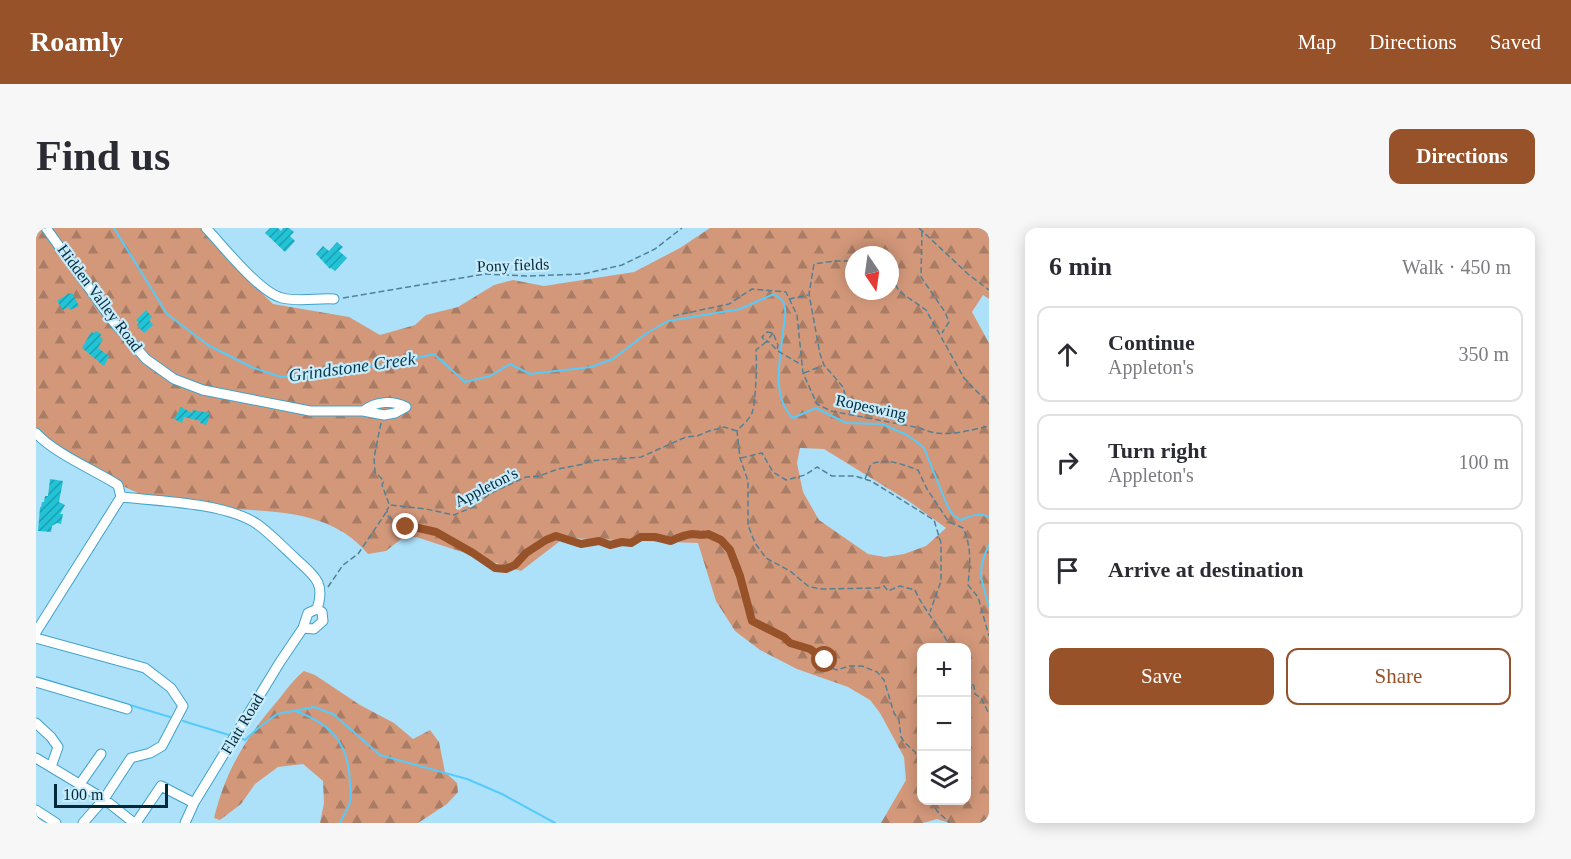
<!DOCTYPE html>
<meta charset="utf-8">
<style>
:root{--surface:#fff;--page:#f7f7f7;--text:#2b2b33;--muted:#7c7c81;--line:#e1e1e2;--accent:#98522a}
body{margin:0;font-family:"Times New Roman",serif;background:var(--page);color:var(--text)}
.controls{position:absolute;right:18px;bottom:18px;display:grid;overflow:hidden;border-radius:12px;box-shadow:0 3px 15px #0003}
.controls button{width:54px;height:54px;display:grid;place-items:center;padding:0;border:0;border-bottom:2px solid var(--line);background:var(--surface);color:var(--text);font:30px sans-serif}
.compass{position:absolute;left:809px;top:18px;width:54px;height:54px;border-radius:50%;background:var(--surface);box-shadow:0 3px 15px #0003;rotate:167deg}
.scale{position:absolute;left:18px;bottom:15px;width:114px;box-sizing:border-box;padding-left:6px;border:3px solid #002a3a;border-top:0;font-size:16px;line-height:21px;white-space:nowrap;color:#002a3a;-webkit-text-stroke:4px #c9ecfc;paint-order:stroke}
.stop{position:absolute;width:18px;height:18px;margin:-14px;border:4px solid #98522a;border-radius:50%;background:#fff}
.stop.end{background:#98522a;border-color:#fff;box-shadow:0 2px 6px #0008}
.list{margin:0;padding:0;list-style:none}
h2{display:flex;justify-content:space-between;align-items:center;height:78px;margin:0;padding:0 24px;font-size:26px}
h2 small{font-size:20px;font-weight:400;color:var(--muted)}
.list li{display:grid;grid-template-columns:39px 1fr auto;gap:18px;align-items:center;box-sizing:border-box;height:96px;margin:0 12px 12px;padding:0 12px;border:2px solid var(--line);border-radius:12px}
.list b{display:block;font-size:22px;white-space:nowrap}
.list p{margin:0;font-size:20px;white-space:nowrap;color:var(--muted)}
.list em{font-size:20px;font-style:normal;color:var(--muted)}
.actions{display:flex;gap:12px;padding:18px 24px}
.actions a{flex:1;padding:14px 0;border:2px solid var(--accent);border-radius:12px;text-align:center;font-size:21px;color:var(--accent)}
.actions .main{background:var(--accent);color:#fff}
.icon{flex:none;width:33px;height:33px;fill:none;stroke:currentColor;stroke-width:2;stroke-linecap:round;stroke-linejoin:round}
.map{position:relative;flex:none;width:953px;height:595px;overflow:hidden;border-radius:12px}
header{display:flex;align-items:center;gap:36px;box-sizing:border-box;height:84px;padding:0 30px;background:var(--accent);color:#fff}
header strong{font-size:28px}
nav{display:flex;gap:33px;margin-inline-start:auto;font-size:21px}
.intro{display:flex;align-items:center;justify-content:space-between;box-sizing:border-box;height:144px;padding:0 36px}
h1{margin:0;font-size:42px}
.button{padding:15px 27px;border-radius:12px;background:var(--accent);color:#fff;font-size:21px;font-weight:700}
main{display:flex;gap:36px;padding:0 36px}
aside{flex:1;background:var(--surface);border-radius:12px;box-shadow:0 3px 15px #0003}
.map>svg:first-child{display:block}
.forest{fill:url(#forest-firs);fill-rule:evenodd}
.lines{fill:none;stroke-linecap:round;stroke-linejoin:round}
.stream{stroke:#56cbfa;stroke-width:2}
.building{fill:url(#building-hatch)}
.minor-casing{stroke:#40a2c9;stroke-width:11}
.path{stroke:#528195;stroke-width:1.5;stroke-dasharray:6 3;stroke-linecap:butt}
.minor{stroke:#fff;stroke-width:9}
.route{stroke:#98522a;stroke-width:8}
.labels{text-anchor:middle;dominant-baseline:central;stroke-width:4.5;stroke-linejoin:round;paint-order:stroke}
.street-label{font-size:16px;fill:#002a3a;stroke:#c9ecfc}
.water-label{font-size:18px;font-style:italic;fill:#053b4e;stroke:#c9ecfc}
</style>
<header>
<strong>Roamly</strong>
<nav><a>Map</a><a>Directions</a><a>Saved</a></nav>
</header>
<div class="intro"><h1>Find us</h1><a class="button">Directions</a></div>
<main>
<div class="map">
<svg width="953" height="595" viewBox="0 0 953 595">
<defs>
<pattern id="forest-firs" width="22" height="20" patternUnits="userSpaceOnUse" patternTransform="scale(1.5)"><rect width="22" height="20" fill="#d3987a"/><path d="M5 1l3.5 6h-7zM16 11l3.5 6h-7z" fill="#a97c65"/></pattern>
<pattern id="building-hatch" width="6" height="6" patternUnits="userSpaceOnUse" patternTransform="scale(1.5)"><rect width="6" height="6" fill="#22c3d7"/><path d="M-1 1l2-2M0 6l6-6M5 7l2-2" fill="none" stroke="#1b9faf"/></pattern>
</defs>
<rect width="100%" height="100%" fill="#ade1fa"/>
<path class="forest" d="M0 0H165L191 31 237 76 313 89 344 107 379 97 390 87 422 79 458 57 477 52 508 58 598 44 644 20 674 0H953V71L947 67 936 84 953 115V595H913L901 591 887 595H845L870 552 868 529 844 485 834 472 812 459 761 441 724 422 699 403 680 373 662 315 528 310 485 343 380 309 365 311 350 323 332 326C285 268 197 288 131 276 123 275 116 271 109 268 71 252 32 229 0 203ZM818 27H854V63H818ZM764 220 788 221 874 274 910 300 890 318 868 326 849 329 832 326 783 292 767 264 761 235ZM885 419H930V572H885Z
M268 443 279 447 324 477 358 495 377 511 394 502 403 514 409 544 421 555 422 564 411 576 382 595H284L288 575 287 553 267 536 242 539 219 556 205 576 184 592 178 590C190 541 211 508 243 471 251 461 258 451 268 443Z"/>
<g class="lines">
<path class="stream" d="M78 0 131 86 172 117 215 139 245 149 351 137 398 126 429 154 454 148 474 136 494 146 555 139 577 131 611 105 632 93 704 81 738 66C741 68 744 70 746 72 752 81 748 94 747 104 744 131 735 169 757 190L780 180 810 195 846 196 871 207 881 214 888 220 911 277 917 287 925 292C934 288 943 284 953 289
M953 317C940 343 945 352 953 378
M0 449 134 489
M259 483C295 495 313 516 314 555 314 561 316 568 314 574 312 581 307 588 304 595
M147 493 193 507
M205 510 209 512 221 501 241 486 278 479 297 486 344 527 431 551 466 566 519 595"/>
</g>
<path class="building" d="M234 0H242L245 3 247 0H253L258 4 254 8 259 13 249 24 229 5Z
M301 14 307 19 303 23 311 30 299 43 295 40 294 41 280 26 287 18 293 23Z
M33 65V66L36 65 43 78 34 82 33 79 27 82 21 73Z
M110 82 116 89 113 92 117 97 108 105 101 97 103 95 100 92Z
M60 103 65 106 64 109 67 111 62 120 73 128 68 138 46 120 55 104 58 105Z
M145 179 156 185 157 182 174 185 172 193 170 197 164 195 165 193 148 189 146 195 138 191Z
M14 251 27 253 23 274 29 277 24 286H27L25 296 21 295 16 298 15 304 2 303 4 279H5L6 274H8L9 268H12Z"/>
<g class="lines">
<g class="minor-casing">
<path id="minor" d="M10 0 76 92 110 131 138 151 167 162 274 183H327L348 187 359 185 370 179C356 172 340 173 327 183
M170 0C187 18 224 65 246 70 263 74 281 70 298 71
M0 205C18 225 58 242 82 257L85 269 0 404
M85 269C123 273 190 275 221 296 235 306 247 319 259 330 278 348 290 354 281 381
M0 410 109 440 135 460 147 478 126 518 114 525 95 530 68 571 47 595
M0 454 91 481
M0 495 15 509 22 519 15 539
M0 530 68 571 98 595
M44 556 65 526
M0 582 20 595
M100 595 125 558 158 575
M149 595 158 575 244 434 267 400 272 385 281 381 286 384 287 393 278 401 267 400"/>
</g>
<path class="path" d="M883 0 932 46 953 62
M886 3 885 49 909 84 913 94 906 105
M854 49 864 64 890 82 928 150 953 176
M307 70 449 46 492 48 547 46 586 37 619 21 646 0
M753 71 772 67
M637 88 693 76 716 61 750 64 761 87 767 145 781 176 795 183 884 200C905 211 931 203 953 198
M737 105 730 114H733L741 122 742 117 737 105 731 104 726 109 730 114 720 122C721 135 720 173 716 185 714 191 705 198 701 203L704 230 712 253V297L719 315 730 330 754 343 772 358 784 361 842 360 848 358 852 363 864 358 879 362C888 383 904 398 914 419
M742 123 766 137
M768 145 786 138
M814 185 807 159 788 137 784 126 773 66 778 36 799 33H818
M345 195 338 230 339 244 348 253 346 257 353 276
M701 203 688 199 673 203 661 208 650 209 605 229 554 233 548 236 522 241 503 248 490 249 455 265 437 279 418 287 390 281 354 277 351 282 352 288 362 297 370 299H377L400 304 437 325 459 340 470 341 479 337 490 325 510 312 520 308 545 316 563 313 574 317 586 314 595 315 605 309H619L635 313C641 309 648 307 656 306 663 306 665 308 672 306L685 312 694 322 704 348 716 393 748 409 754 415 774 421 789 432 795 440 801 442 813 438H826L841 444 848 452 858 485 863 492 865 509 869 515 879 524 885 536V553
M705 230 726 225 737 244 750 252 769 247 781 239 796 248H819L835 253 898 292 905 315V353L894 384
M829 251 835 236C852 230 865 236 882 242L891 261 913 294 927 300C936 319 934 336 932 357L942 369 953 408
M292 359 307 337 322 326 351 283
M930 450 938 458 939 466 945 470 953 486
M895 572 901 583 914 595"/>
<use href="#minor" class="minor"/>
</g>
<g class="lines">
<path class="route" d="M370 299H378L400 304 437 325 459 340 470 341 479 337 490 325 510 312 520 308 545 316 563 313 574 317 586 314 595 315 605 309H619L635 313C641 310 648 307 656 306 663 306 665 308 672 306L685 312 694 322 704 348 716 393 748 409 754 415 774 421 789 432"/>
</g>
<g class="labels">
<g class="street-label">
<text transform="translate(477 37) rotate(-2)">Pony fields</text>
<text transform="translate(64 70) rotate(53)">Hidden Valley Road</text>
<text transform="translate(835 179) rotate(12)">Ropeswing</text>
<text transform="translate(450 259) rotate(-27)">Appleton's</text>
<text transform="translate(206 496) rotate(-59)">Flatt Road</text>
</g>
<g class="water-label">
<text transform="translate(316 139) rotate(-8)">Grindstone Creek</text>
</g>
</g>
</svg>
<div class="controls">
<button>+</button>
<button>−</button>
<button><svg class="icon" aria-label="layers" viewBox="0 0 24 24"><path d="M12 4l9 5-9 5-9-5zM3 14l9 5 9-5"/></svg></button>
</div>
<svg class="compass" viewBox="-18 -18 36 36"><path d="M0-13l5 13h-10z" fill="#e53935"/><path d="M0 13l5-13h-10z" fill="#7c7c81"/></svg>
<div class="scale">100 m</div>
<div class="stop" style="left:789px;top:432px"></div>
<div class="stop end" style="left:370px;top:299px"></div>
</div>
<aside>
<h2>6 min<small>Walk · 450 m</small></h2>
<ul class="list">
<li><svg class="icon" aria-label="ahead" viewBox="0 0 24 24"><path d="M12 20V5M6 11l6-6 6 6"/></svg><div><b>Continue</b><p>Appleton's</p></div><em>350 m</em></li>
<li><svg class="icon" aria-label="right" viewBox="0 0 24 24"><path d="M7 20v-9h11M14 6l5 5-5 5"/></svg><div><b>Turn right</b><p>Appleton's</p></div><em>100 m</em></li>
<li><svg class="icon" aria-label="arrive" viewBox="0 0 24 24"><path d="M6 21V4h12l-3 4 3 4H6"/></svg><div><b>Arrive at destination</b></div></li>
</ul>
<div class="actions"><a class="main">Save</a><a>Share</a></div>
</aside>
</main>
